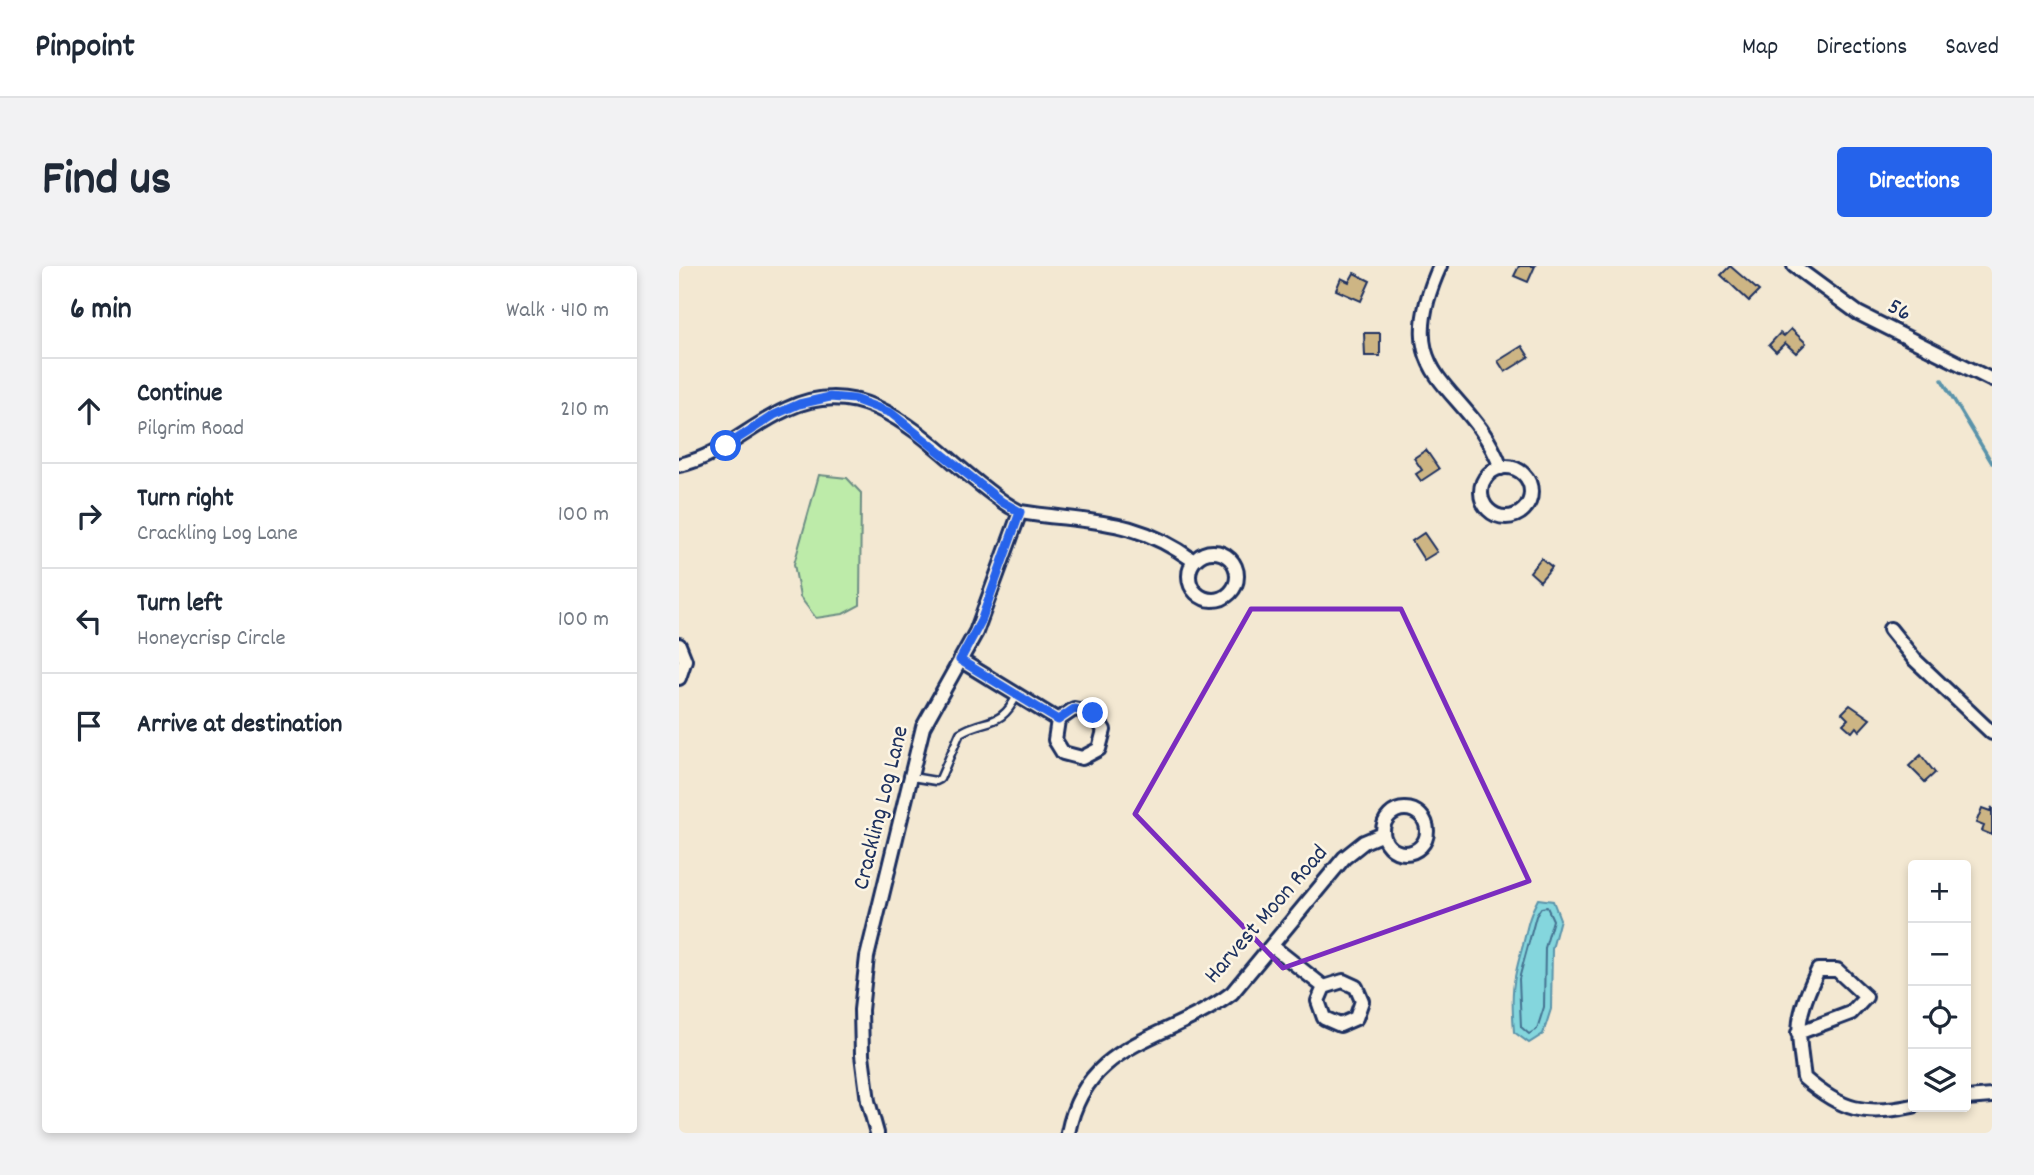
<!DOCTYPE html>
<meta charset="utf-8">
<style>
:root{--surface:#fff;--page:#f2f2f3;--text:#1f2937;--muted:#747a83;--line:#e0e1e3;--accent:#2563eb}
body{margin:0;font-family:Dekko,sans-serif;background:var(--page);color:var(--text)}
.controls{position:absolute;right:21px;bottom:21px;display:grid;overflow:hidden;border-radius:7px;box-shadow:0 4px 10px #0003}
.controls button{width:63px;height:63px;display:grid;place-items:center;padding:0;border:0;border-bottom:2px solid var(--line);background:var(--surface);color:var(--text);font:35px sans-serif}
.stop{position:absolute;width:21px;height:21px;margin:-16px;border:5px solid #2563eb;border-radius:50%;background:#fff}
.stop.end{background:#2563eb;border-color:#fff;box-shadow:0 2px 7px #0008}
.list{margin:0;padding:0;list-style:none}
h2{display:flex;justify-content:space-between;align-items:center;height:91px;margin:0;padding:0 28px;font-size:30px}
h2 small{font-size:23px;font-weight:400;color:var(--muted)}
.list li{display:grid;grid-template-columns:46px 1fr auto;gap:21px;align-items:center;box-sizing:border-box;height:105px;padding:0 28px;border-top:2px solid var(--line)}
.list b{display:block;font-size:26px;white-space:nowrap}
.list p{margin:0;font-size:23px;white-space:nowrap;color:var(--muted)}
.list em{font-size:23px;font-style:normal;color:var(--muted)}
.icon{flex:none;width:38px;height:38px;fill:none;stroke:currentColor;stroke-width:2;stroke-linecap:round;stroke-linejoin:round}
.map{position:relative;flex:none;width:1313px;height:867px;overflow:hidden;border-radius:7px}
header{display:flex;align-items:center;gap:42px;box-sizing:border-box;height:98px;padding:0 35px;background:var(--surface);border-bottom:2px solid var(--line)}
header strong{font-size:33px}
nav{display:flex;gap:38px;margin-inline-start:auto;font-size:24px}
.intro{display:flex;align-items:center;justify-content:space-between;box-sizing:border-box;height:168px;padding:0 42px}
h1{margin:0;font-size:49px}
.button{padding:18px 32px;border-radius:7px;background:var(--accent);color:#fff;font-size:24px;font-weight:700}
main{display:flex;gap:42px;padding:0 42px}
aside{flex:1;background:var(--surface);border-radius:7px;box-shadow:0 4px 10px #0003}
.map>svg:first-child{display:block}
.green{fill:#bdeba9;stroke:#6c8d84;stroke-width:2}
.water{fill:#84d6dd;stroke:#5a93aa;stroke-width:2}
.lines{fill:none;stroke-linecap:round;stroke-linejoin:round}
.shore{stroke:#457291;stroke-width:2}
.stream{stroke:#5a93aa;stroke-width:3.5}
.building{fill:#cdb584;stroke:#1b2f5e;stroke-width:2}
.lane-casing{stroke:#1b2f5e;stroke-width:11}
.street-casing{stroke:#1b2f5e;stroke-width:18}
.lane{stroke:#fcf5e5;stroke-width:6}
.street{stroke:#fcf5e5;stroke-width:12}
.route{stroke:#2563eb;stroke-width:9}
.marked{fill:none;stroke:#7b2cbf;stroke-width:5;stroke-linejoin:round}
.labels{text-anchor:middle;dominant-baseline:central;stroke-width:5;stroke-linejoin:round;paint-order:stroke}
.street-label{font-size:24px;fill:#1b2f5e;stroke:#fcf5e5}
</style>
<header>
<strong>Pinpoint</strong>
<nav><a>Map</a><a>Directions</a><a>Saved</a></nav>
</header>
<div class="intro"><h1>Find us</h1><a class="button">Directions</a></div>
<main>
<aside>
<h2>6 min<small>Walk · 410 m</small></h2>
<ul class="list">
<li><svg class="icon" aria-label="ahead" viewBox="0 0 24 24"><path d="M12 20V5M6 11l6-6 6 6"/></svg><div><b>Continue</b><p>Pilgrim Road</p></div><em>210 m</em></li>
<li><svg class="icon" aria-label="right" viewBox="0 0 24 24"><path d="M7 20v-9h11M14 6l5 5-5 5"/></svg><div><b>Turn right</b><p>Crackling Log Lane</p></div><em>100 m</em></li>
<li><svg class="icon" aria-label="left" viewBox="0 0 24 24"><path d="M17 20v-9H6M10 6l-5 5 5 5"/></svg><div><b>Turn left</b><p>Honeycrisp Circle</p></div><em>100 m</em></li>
<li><svg class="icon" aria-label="arrive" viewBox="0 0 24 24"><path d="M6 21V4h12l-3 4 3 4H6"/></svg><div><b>Arrive at destination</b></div></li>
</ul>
</aside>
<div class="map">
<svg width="1313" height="867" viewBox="0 0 1313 867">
<rect width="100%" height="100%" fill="#f3e8d2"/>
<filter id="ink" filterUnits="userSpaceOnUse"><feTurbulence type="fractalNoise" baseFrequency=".0143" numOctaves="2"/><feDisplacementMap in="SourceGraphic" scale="14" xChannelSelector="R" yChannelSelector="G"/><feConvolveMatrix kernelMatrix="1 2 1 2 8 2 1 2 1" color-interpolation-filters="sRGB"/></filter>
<g filter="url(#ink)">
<path class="green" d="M140 209 168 212 182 227 181 339 164 348 137 352 121 331 115 298Z"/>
<path class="water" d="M859 633 874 635 881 653 873 683 872 743 864 768 850 777 835 766C832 727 833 717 844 679 848 662 850 649 859 633Z"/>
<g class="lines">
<path class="shore" d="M868 641 874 654 866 682 865 741 858 763 850 768 842 761 840 713 857 650 862 642Z"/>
<path class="stream" d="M1263 114 1313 197"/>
</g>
<path class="building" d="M840 0H856L849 16 835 10Z
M1051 0 1080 25 1070 35 1042 9Z
M675 7 691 15 682 35 657 24 662 12 670 16Z
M1112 63 1127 77 1117 87 1106 77 1097 86 1090 79 1101 67 1105 70Z
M685 67H701V90H686Z
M843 80 850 91 826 106 819 95Z
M747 184 760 203 742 215 737 208 743 204 735 192Z
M745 267 758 286 745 294 733 275Z
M862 292 873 301 861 315 851 306Z
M1171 439 1191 453 1180 465 1177 461 1173 466 1164 458 1169 453 1163 447Z
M1242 489 1256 507 1246 516 1230 500Z
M1313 541V569L1303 565 1305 560 1297 557 1303 542 1311 545Z"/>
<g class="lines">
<g class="lane-casing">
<path id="lane" d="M233 511 257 515 261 513 281 467C307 451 322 463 338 429"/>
</g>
<g class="street-casing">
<path id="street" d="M761 0C708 117 790 115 822 202
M1115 0 1179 47 1313 114
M0 199C42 190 70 160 108 143 201 99 262 198 332 241L341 246C411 257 455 251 515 295
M802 226a25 25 0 1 1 50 0a25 25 0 1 1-50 0Z
M510 310a24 24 0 1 1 48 0a24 24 0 1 1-48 0Z
M1211 363 1236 394 1313 467
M0 379 6 394 0 412
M281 394 379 454 395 443 414 447 425 464 420 483 403 492 384 487 376 474 379 454
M704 565a22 22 0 1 1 44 0a22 22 0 1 1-44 0Z
M593 680 645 721 664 715 677 721 683 735 677 752 661 759 645 752 639 735 645 721
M1119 767 1172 747 1187 731 1158 704H1139C1116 752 1118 761 1125 812 1163 845 1186 850 1234 840
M1287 832 1313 830
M198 867 189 835 183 789 182 744 188 691 244 461 297 366 341 246
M389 867C407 773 490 775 553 727L665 592 685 576 704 568"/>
</g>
<use href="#lane" class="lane"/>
<use href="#street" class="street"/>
</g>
</g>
<g class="lines" filter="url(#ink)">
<path class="route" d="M47 180 95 149 120 138 151 131 175 133 212 147 323 236 341 246 302 355 281 394 379 454 395 443 414 447"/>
</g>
<path class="marked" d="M572 343H722L850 615 604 702 456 548Z"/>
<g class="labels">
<g class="street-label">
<text transform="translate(1220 45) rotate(28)">56</text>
<text transform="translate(203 542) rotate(-76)">Crackling Log Lane</text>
<text transform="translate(588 649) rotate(-49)">Harvest Moon Road</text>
</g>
</g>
</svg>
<div class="controls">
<button>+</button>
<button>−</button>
<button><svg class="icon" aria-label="locate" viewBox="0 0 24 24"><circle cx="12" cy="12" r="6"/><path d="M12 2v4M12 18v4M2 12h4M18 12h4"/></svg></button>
<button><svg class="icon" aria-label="layers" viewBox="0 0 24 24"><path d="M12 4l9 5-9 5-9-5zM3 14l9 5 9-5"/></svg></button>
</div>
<div class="stop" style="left:47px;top:180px"></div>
<div class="stop end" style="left:414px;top:447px"></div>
</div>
</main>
